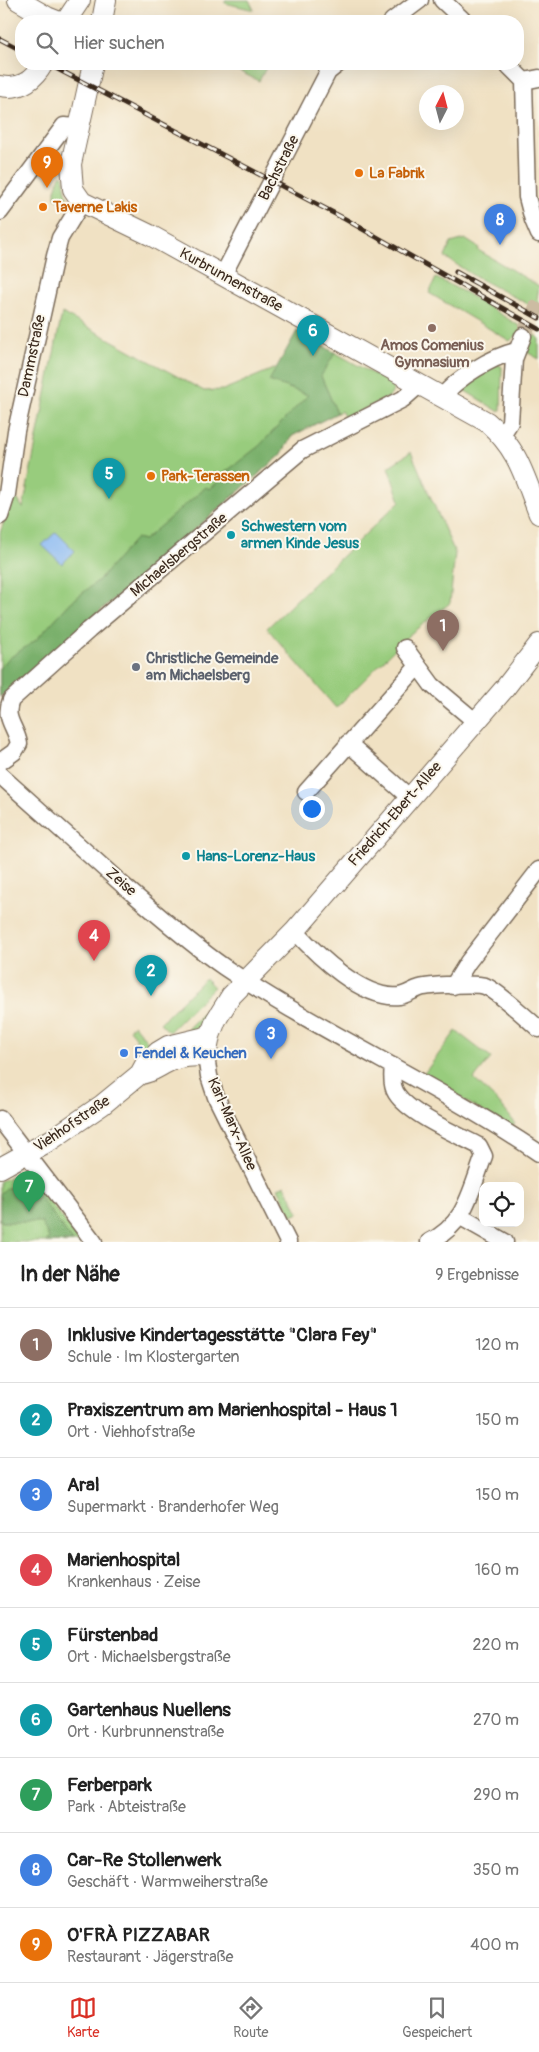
<!DOCTYPE html>
<html lang="de">
<meta charset="utf-8">
<style>
:root{--surface:#fff;--page:#f2f2f2;--text:#222;--muted:#767676;--line:#e0e0e0;--accent:#d93025}
body{margin:0;font-family:Pangolin,sans-serif;background:var(--page);color:var(--text)}
.controls{position:absolute;right:15px;bottom:15px;display:grid;overflow:hidden;border-radius:10px;box-shadow:0 5px 20px #0002}
.controls button{width:45px;height:45px;display:grid;place-items:center;padding:0;border:0;border-bottom:1px solid var(--line);background:var(--surface);color:var(--text);font:25px sans-serif}
.compass{position:absolute;left:419px;top:85px;width:45px;height:45px;border-radius:50%;background:var(--surface);box-shadow:0 5px 20px #0002;rotate:6deg}
.you{position:absolute;left:311px;top:808px;width:18px;height:18px;margin:-12px;border:4px solid #fff;border-radius:50%;background:#1a73e8;box-shadow:0 0 0 8px #1a73e833}
.badge{display:grid;place-items:center;width:32px;height:32px;border-radius:50%;background:var(--accent);color:#fff;font-size:16px;font-weight:700}
.pin{position:absolute;translate:-50% -41px;filter:drop-shadow(0 1px 2px #0008)}
.pin::after{content:'';position:absolute;top:26px;width:18px;height:15px;background:inherit;clip-path:polygon(0 0,100% 0,50% 100%)}
.list{margin:0;padding:0;list-style:none}
h2{display:flex;justify-content:space-between;align-items:center;height:65px;margin:0;padding:0 20px;font-size:21px}
h2 small{font-size:16px;font-weight:400;color:var(--muted)}
.list li{display:grid;grid-template-columns:32px 1fr auto;gap:15px;align-items:center;box-sizing:border-box;height:75px;padding:0 20px;border-top:1px solid var(--line)}
.list b{display:block;font-size:19px;white-space:nowrap}
.list p{margin:0;font-size:16px;white-space:nowrap;color:var(--muted)}
.list em{font-size:16px;font-style:normal;color:var(--muted)}
.icon{flex:none;width:28px;height:28px;fill:none;stroke:currentColor;stroke-width:2;stroke-linecap:round;stroke-linejoin:round}
.map{position:relative;flex:none;width:539px;height:1242px;overflow:hidden}
.search{position:absolute;background:var(--surface);box-shadow:0 5px 20px #0002;left:15px;right:15px;top:15px;height:55px;display:flex;align-items:center;gap:12px;box-sizing:border-box;padding:0 18px;border-radius:20px;color:var(--muted);font-size:19px}
.sheet{height:740px;background:var(--surface)}
nav{display:flex;justify-content:space-around;align-items:center;box-sizing:border-box;height:70px;border-top:1px solid var(--line);background:var(--surface);font-size:14px;color:var(--muted)}
nav a{display:grid;justify-items:center;gap:2px}
nav .on{color:var(--accent)}
.map>svg:first-child{display:block}
.green{fill:#98cc7d;stroke:#6a7b4e}
.forest{fill:#7ab06c;stroke:#5a6d45}
.water{fill:#87b8f3;stroke:#617188}
.lines{fill:none;stroke-linecap:round;stroke-linejoin:round}
.minor-tunnel{stroke:#ccbca2;stroke-width:16;stroke-dasharray:16 8;stroke-linecap:butt}
.minor-casing{stroke:#7a6a58;stroke-width:19}
.major-casing{stroke:#7a6a58;stroke-width:22}
.minor{stroke:#fff;stroke-width:16}
.major{stroke:#fff;stroke-width:20}
.rail-casing{stroke:#3b2a1e;stroke-width:5}
.rail{stroke:#fbf7ec;stroke-width:3;stroke-dasharray:9;stroke-linecap:butt}
.food-dot{fill:#e8710a;stroke:#fbf7ec;stroke-width:2}
.education-dot{fill:#8d6e63;stroke:#fbf7ec;stroke-width:2}
.culture-dot{fill:#0f9aa8;stroke:#fbf7ec;stroke-width:2}
.worship-dot{fill:#6b7280;stroke:#fbf7ec;stroke-width:2}
.shop-dot{fill:#3f7fe0;stroke:#fbf7ec;stroke-width:2}
.labels{text-anchor:middle;dominant-baseline:central;stroke-width:4;stroke-linejoin:round;paint-order:stroke}
.street-label{font-size:15px;fill:#3b2a1e;stroke:#fbf7ec}
.food-label{font-size:15px;font-weight:bold;fill:#c56008;stroke:#fbf7ec;text-anchor:start}
.education-label{font-size:15px;font-weight:bold;fill:#785e54;stroke:#fbf7ec}
.culture-label{font-size:15px;font-weight:bold;fill:#0d838f;stroke:#fbf7ec;text-anchor:start}
.worship-label{font-size:15px;font-weight:bold;fill:#5b616d;stroke:#fbf7ec;text-anchor:start}
.shop-label{font-size:15px;font-weight:bold;fill:#366cbe;stroke:#fbf7ec;text-anchor:start}
</style>
<div class="map">
<svg width="539" height="1242" viewBox="0 0 539 1242">
<rect width="100%" height="100%" fill="#fbf7ec"/>
<filter id="ink" filterUnits="userSpaceOnUse"><feTurbulence type="fractalNoise" baseFrequency=".02" numOctaves="2"/><feDisplacementMap in="SourceGraphic" scale="10" xChannelSelector="R" yChannelSelector="G"/><feConvolveMatrix kernelMatrix="1 2 1 2 8 2 1 2 1" color-interpolation-filters="sRGB"/></filter>
<filter id="wash" filterUnits="userSpaceOnUse"><feTurbulence type="fractalNoise" baseFrequency=".0096" numOctaves="4" result="noise"/><feDisplacementMap in="SourceGraphic" scale="20" xChannelSelector="R" yChannelSelector="G"/><feGaussianBlur stdDeviation="1.12" result="paint"/><feColorMatrix in="noise" values="0 0 0 0 0 0 0 0 0 0 0 0 0 0 0 0 0 1.4 0 .05"/><feComposite in="paint" operator="in"/></filter>
<g filter="url(#wash)">
<rect width="100%" height="100%" fill="#f0e1c3"/>
<path class="green" d="M225 0H249L254 10 225 3Z
M224 64H268L259 81Z
M60 175H63L68 202 66 206 55 197V190Z
M465 239 479 248 478 250 539 286 537 299 539 301V310L474 276 445 257 451 243Z
M436 278 466 293 539 338V359L525 351 517 334 510 341 429 293Z
M62 313 204 391 223 390 278 367 297 331 389 383C394 387 394 392 389 397L345 418 341 411 292 436 281 455 0 697V533L12 498 18 500 23 508Z
M498 364 502 367 501 410 498 411 462 389 463 387Z
M411 452 455 553 450 603 409 635 336 708 267 628 400 501 388 467Z
M205 978 214 987 169 1032 160 1023Z
M206 1010 208 1012 200 1025 191 1033 188 1028Z
M134 1025 149 1043 137 1052 131 1044 137 1039 129 1029Z
M456 1031 491 1058 474 1079 499 1103 515 1123 511 1129 423 1075Z
M15 1175 30 1176 80 1242H0V1181Z
M285 1185 299 1213 292 1216 278 1188Z"/>
<path class="forest" d="M297 331 335 353 321 376 337 413 292 436 281 455 0 697V668L8 659 36 640 70 603 100 579 136 538 144 540 206 487 210 489 223 477V474L259 446 308 395 269 381Z
M22 1184 34 1189 73 1242H46L49 1238 41 1222H2L0 1219V1194L5 1189Z"/>
<path class="water" d="M56 532 75 551 62 564 42 545Z"/>
</g>
<g filter="url(#ink)">
<g class="lines">
<path class="minor-tunnel" d="M523 336 539 303"/>
<g class="minor-casing">
<path id="minor" d="M442 0 464 21
M392 21 420 0
M507 64 524 81 527 197 533 220 539 234
M524 81 539 78
M0 212 64 126 79 127
M223 275 328 72 338 64
M442 397C458 377 492 357 516 351
M502 435 510 422 514 359 523 336
M0 516 7 494 16 431 55 256 60 238 82 202
M405 648 432 685 476 722
M348 743 409 797
M0 762 14 752 19 744C16 726 3 719 11 700L89 630 302 450 403 399 419 385
M0 775C41 812 83 849 124 886 157 914 188 942 224 967 325 1035 438 1085 539 1153
M306 792 418 666
M295 931C317 955 363 1000 399 996 406 995 413 990 420 988 429 985 477 983 485 986 496 990 529 1020 539 1029
M453 986 468 962 539 870
M206 1056 209 1076 216 1097 288 1242
M393 1066C392 1074 391 1085 396 1093 409 1114 456 1134 479 1146L484 1156C470 1192 466 1224 429 1242
M0 1119 94 1242
M461 1217 505 1242"/>
</g>
<g class="major-casing">
<path id="major" d="M18 0 47 17 57 21
M66 21 80 0
M102 21 106 0
M93 64 71 164 73 189 82 202 150 235 487 422C519 450 524 476 539 514
M0 86C20 90 33 81 43 64
M140 1074C153 1073 161 1064 173 1060 184 1056 195 1056 206 1056L210 1036 216 1020 231 996 295 931 505 688 539 644
M0 1168 51 1140 102 1105 140 1074 146 1063 158 1052 168 1046 210 1036"/>
</g>
<use href="#minor" class="minor"/>
<use href="#major" class="major"/>
<g class="rail-casing">
<path id="rail" d="M0 39 21 50
M48 64 345 219 539 329
M456 272 539 318"/>
</g>
<use href="#rail" class="rail"/>
</g>
</g>
<g class="food-dot">
<circle cx="359" cy="173" r="5"/>
<circle cx="43" cy="207" r="5"/>
<circle cx="151" cy="476" r="5"/>
</g>
<circle class="education-dot" cx="432" cy="328" r="5"/>
<g class="culture-dot">
<circle cx="231" cy="535" r="5"/>
<circle cx="186" cy="856" r="5"/>
</g>
<circle class="worship-dot" cx="136" cy="667" r="5"/>
<circle class="shop-dot" cx="124" cy="1053" r="5"/>
<g class="labels">
<g class="street-label">
<text transform="translate(279 168) rotate(-63)">Bachstraße</text>
<text transform="translate(231 280) rotate(29)">Kurbrunnenstraße</text>
<text transform="translate(32 356) rotate(-78)">Dammstraße</text>
<text transform="translate(179 555) rotate(-40)">Michaelsbergstraße</text>
<text transform="translate(395 814) rotate(-49)">Friedrich-Ebert-Allee</text>
<text transform="translate(121 882) rotate(41)">Zeise</text>
<text transform="translate(72 1124) rotate(-34)">Viehhofstraße</text>
<text transform="translate(232 1124) rotate(66)">Karl-Marx-Allee</text>
</g>
<g class="food-label">
<text x="369" y="173">La Fabrik</text>
<text x="53" y="207">Taverne Lakis</text>
<text x="161" y="476">Park-Terassen</text>
</g>
<g class="education-label">
<text x="432" y="345">Amos Comenius<tspan x="432" dy="17">Gymnasium</tspan></text>
</g>
<g class="culture-label">
<text x="241" y="526">Schwestern vom<tspan x="241" dy="17">armen Kinde Jesus</tspan></text>
<text x="196" y="856">Hans-Lorenz-Haus</text>
</g>
<g class="worship-label">
<text x="146" y="658">Christliche Gemeinde<tspan x="146" dy="17">am Michaelsberg</tspan></text>
</g>
<g class="shop-label">
<text x="134" y="1053">Fendel &amp; Keuchen</text>
</g>
</g>
</svg>
<div class="controls">
<button><svg class="icon" aria-label="locate" viewBox="0 0 24 24"><circle cx="12" cy="12" r="6"/><path d="M12 2v4M12 18v4M2 12h4M18 12h4"/></svg></button>
</div>
<svg class="compass" viewBox="-18 -18 36 36"><path d="M0-13l5 13h-10z" fill="#e53935"/><path d="M0 13l5-13h-10z" fill="#767676"/></svg>
<div class="you"></div>
<div class="pin badge" style="left:443px;top:651px;background:#8d6e63">1</div>
<div class="pin badge" style="left:151px;top:996px;background:#0f9aa8">2</div>
<div class="pin badge" style="left:271px;top:1059px;background:#3f7fe0">3</div>
<div class="pin badge" style="left:94px;top:961px;background:#e0444e">4</div>
<div class="pin badge" style="left:109px;top:499px;background:#0f9aa8">5</div>
<div class="pin badge" style="left:313px;top:356px;background:#0f9aa8">6</div>
<div class="pin badge" style="left:29px;top:1212px;background:#2e9e5b">7</div>
<div class="pin badge" style="left:500px;top:245px;background:#3f7fe0">8</div>
<div class="pin badge" style="left:47px;top:188px;background:#e8710a">9</div>
<div class="search"><svg class="icon" aria-label="search" viewBox="0 0 24 24"><circle cx="10" cy="10" r="6"/><path d="M15 15l6 6"/></svg>Hier suchen</div>
</div>
<section class="sheet">
<h2>In der Nähe<small>9 Ergebnisse</small></h2>
<ul class="list">
<li><span class="badge" style="background:#8d6e63">1</span><div><b>Inklusive Kindertagesstätte &quot;Clara Fey&quot;</b><p>Schule · Im Klostergarten</p></div><em>120 m</em></li>
<li><span class="badge" style="background:#0f9aa8">2</span><div><b>Praxiszentrum am Marienhospital - Haus 1</b><p>Ort · Viehhofstraße</p></div><em>150 m</em></li>
<li><span class="badge" style="background:#3f7fe0">3</span><div><b>Aral</b><p>Supermarkt · Branderhofer Weg</p></div><em>150 m</em></li>
<li><span class="badge" style="background:#e0444e">4</span><div><b>Marienhospital</b><p>Krankenhaus · Zeise</p></div><em>160 m</em></li>
<li><span class="badge" style="background:#0f9aa8">5</span><div><b>Fürstenbad</b><p>Ort · Michaelsbergstraße</p></div><em>220 m</em></li>
<li><span class="badge" style="background:#0f9aa8">6</span><div><b>Gartenhaus Nuellens</b><p>Ort · Kurbrunnenstraße</p></div><em>270 m</em></li>
<li><span class="badge" style="background:#2e9e5b">7</span><div><b>Ferberpark</b><p>Park · Abteistraße</p></div><em>290 m</em></li>
<li><span class="badge" style="background:#3f7fe0">8</span><div><b>Car-Re Stollenwerk</b><p>Geschäft · Warmweiherstraße</p></div><em>350 m</em></li>
<li><span class="badge" style="background:#e8710a">9</span><div><b>O'FRÀ PIZZABAR</b><p>Restaurant · Jägerstraße</p></div><em>400 m</em></li>
</ul>
</section>
<nav>
<a class="on"><svg class="icon" aria-label="map" viewBox="0 0 24 24"><path d="M3 6l6-2 6 2 6-2v14l-6 2-6-2-6 2zM9 4v14M15 6v14"/></svg>Karte</a>
<a><svg class="icon" aria-label="directions" viewBox="0 0 24 24"><path d="M12 3l9 9-9 9-9-9zM9 14v-3h6M13 9l2 2-2 2"/></svg>Route</a>
<a><svg class="icon" aria-label="saved" viewBox="0 0 24 24"><path d="M7 4h10v16l-5-4-5 4z"/></svg>Gespeichert</a>
</nav>
